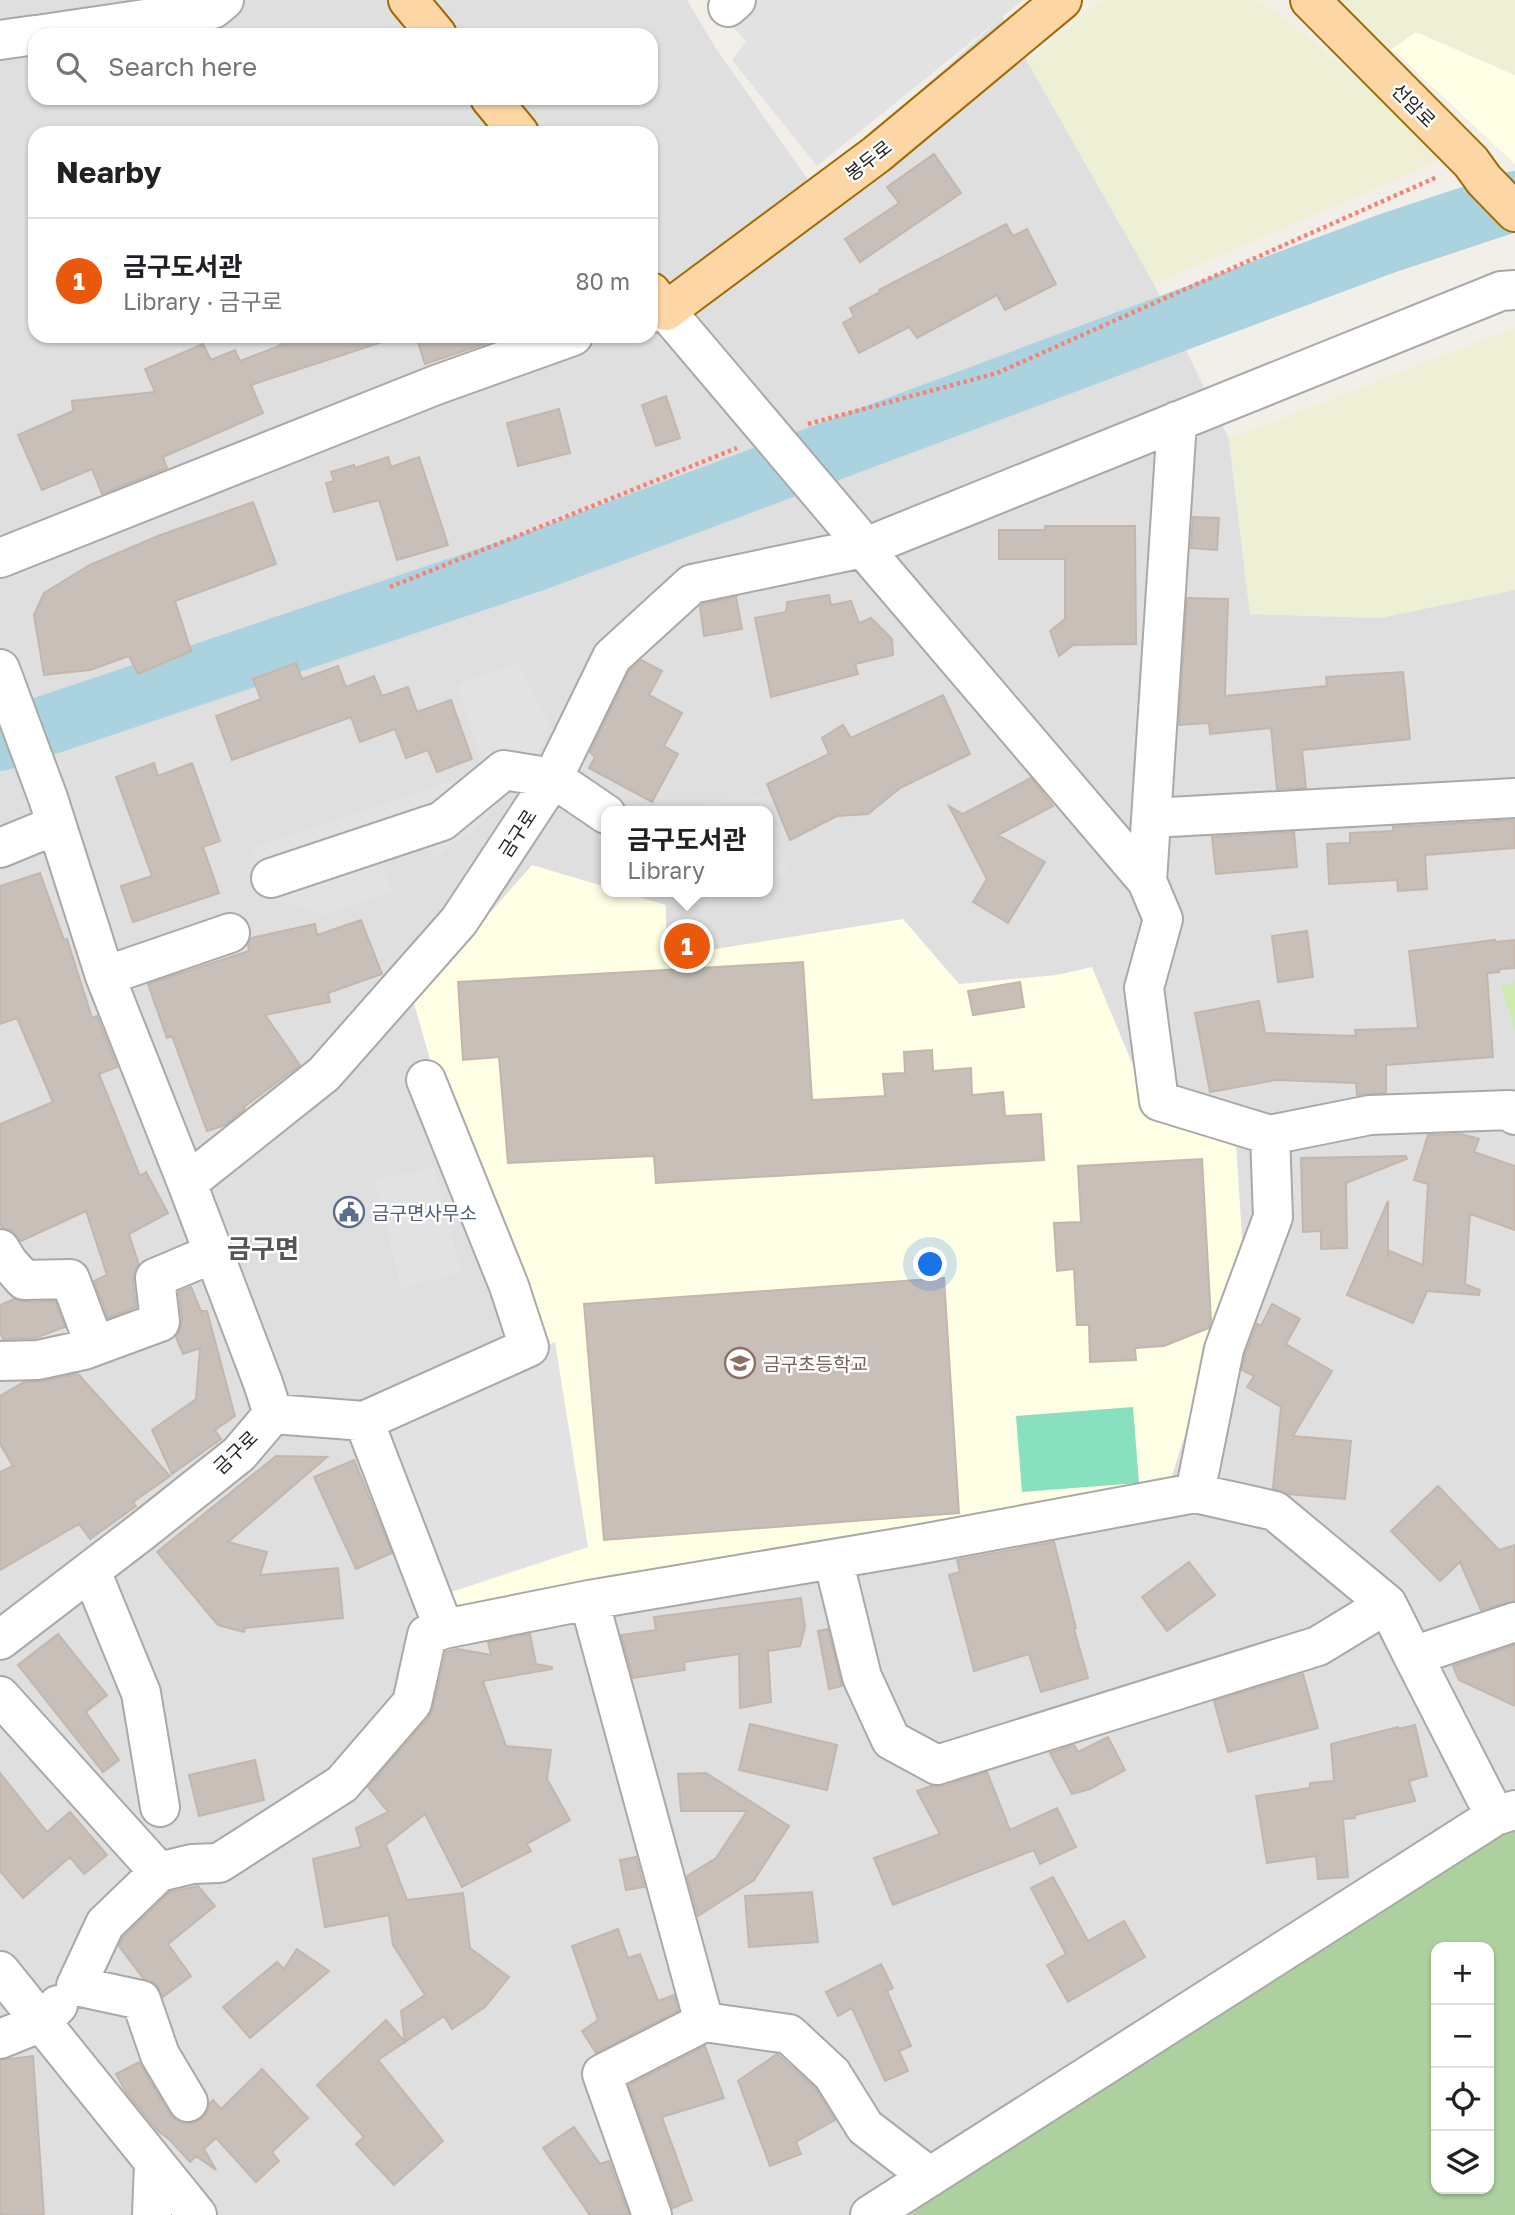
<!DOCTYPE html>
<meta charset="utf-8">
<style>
:root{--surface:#fff;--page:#f6f6f6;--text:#202124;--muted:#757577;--line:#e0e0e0;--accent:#ea580c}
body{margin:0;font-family:"Golos Text","Noto Sans KR",sans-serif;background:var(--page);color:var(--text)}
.controls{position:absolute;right:21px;bottom:21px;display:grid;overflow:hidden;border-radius:14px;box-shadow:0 2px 5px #0004}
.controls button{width:63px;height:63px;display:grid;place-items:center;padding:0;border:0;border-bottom:2px solid var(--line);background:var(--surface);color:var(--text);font:35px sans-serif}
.you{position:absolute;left:931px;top:1265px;width:24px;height:24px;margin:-18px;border:5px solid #fff;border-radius:50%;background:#1a73e8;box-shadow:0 0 0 10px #1a73e833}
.badge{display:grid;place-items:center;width:46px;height:46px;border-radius:50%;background:var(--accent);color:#fff;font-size:23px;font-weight:700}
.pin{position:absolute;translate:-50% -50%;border:4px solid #fff;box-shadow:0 2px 7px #0006}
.popup{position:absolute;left:601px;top:806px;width:172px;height:91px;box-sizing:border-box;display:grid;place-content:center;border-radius:14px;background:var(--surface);filter:drop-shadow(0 2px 5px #0005);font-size:23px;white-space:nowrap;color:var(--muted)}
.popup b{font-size:26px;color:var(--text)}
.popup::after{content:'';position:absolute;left:50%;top:100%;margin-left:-14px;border:14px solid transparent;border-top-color:var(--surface)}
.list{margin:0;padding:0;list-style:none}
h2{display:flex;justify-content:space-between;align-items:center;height:91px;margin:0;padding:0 28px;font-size:30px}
h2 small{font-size:23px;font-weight:400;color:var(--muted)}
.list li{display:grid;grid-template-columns:46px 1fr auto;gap:21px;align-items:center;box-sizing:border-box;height:126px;padding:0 28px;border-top:2px solid var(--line)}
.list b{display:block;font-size:26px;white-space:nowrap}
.list p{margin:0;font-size:23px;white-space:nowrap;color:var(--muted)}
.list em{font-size:23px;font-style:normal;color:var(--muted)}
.icon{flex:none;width:38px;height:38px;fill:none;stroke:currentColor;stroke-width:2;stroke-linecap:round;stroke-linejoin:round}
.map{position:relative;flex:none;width:1515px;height:2215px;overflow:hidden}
.search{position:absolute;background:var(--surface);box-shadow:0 2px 5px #0004;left:28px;top:28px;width:630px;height:77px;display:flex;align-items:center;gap:18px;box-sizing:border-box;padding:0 24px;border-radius:21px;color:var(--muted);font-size:26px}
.panel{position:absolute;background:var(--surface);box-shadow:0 2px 5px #0004;left:28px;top:126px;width:630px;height:217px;border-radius:21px}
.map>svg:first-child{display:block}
.residential{fill:#e0dfdf;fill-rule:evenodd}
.education{fill:#ffffe5}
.farmland{fill:#eef0d5}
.grass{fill:#cdebb0}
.forest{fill:#add19e;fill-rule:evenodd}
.pitch{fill:#88e0be}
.parking{fill:#e2e2e2}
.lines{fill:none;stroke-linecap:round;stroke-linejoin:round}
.river{stroke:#aad3df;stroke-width:60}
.building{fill:#c7bfb8;stroke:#c4b6ab;stroke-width:2}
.minor-casing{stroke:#a9a9a9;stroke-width:42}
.major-casing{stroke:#a06b00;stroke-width:42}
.path{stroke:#fa8072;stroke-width:4.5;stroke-dasharray:3.5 3.5;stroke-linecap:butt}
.minor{stroke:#fff;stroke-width:38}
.major{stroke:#fcd6a4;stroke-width:38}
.labels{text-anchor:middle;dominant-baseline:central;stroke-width:5;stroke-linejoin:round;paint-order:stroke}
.street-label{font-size:19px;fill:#222;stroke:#fff}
.service-label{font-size:19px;fill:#4e5e75;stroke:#fff;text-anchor:start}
.education-label{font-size:19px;fill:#785e54;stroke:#fff;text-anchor:start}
.district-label{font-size:26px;font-weight:bold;fill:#555;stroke:#fff}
</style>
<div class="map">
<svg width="1515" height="2215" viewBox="0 0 1515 2215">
<rect width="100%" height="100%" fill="#f2efe9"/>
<path class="residential" d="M0 0H687L715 47 813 187 1002 17 1154 284 1229 439 1250 614 1379 618 1515 590V982L1501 986 1515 1034V1824L912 2215H0ZM35 35H651V98H35ZM35 133H651V336H35ZM606 811H768V892H606Z"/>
<path class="education" d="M1416 32 1515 75V164L1392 49Z
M532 865 606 887V892H622L666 905V957L903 919 959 984 1057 975 1092 967 1157 1123 1235 1128 1243 1253 1169 1485 1009 1515 446 1608 509 1335 413 1000Z"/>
<path class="farmland" d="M1102 0H1258L1291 23 1449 157 1154 284 1027 61Z
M1321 0H1515V75L1416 32 1392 49Z
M1515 327V590L1379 618 1250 614 1229 439Z"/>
<path class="grass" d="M1515 982V1034L1501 986Z"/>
<path class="forest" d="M1515 1824V2215H910L1100 2076ZM1436 1947H1489V2189H1436Z"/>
<path class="pitch" d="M1133 1407 1139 1483 1022 1492 1016 1416Z"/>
<path class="parking" d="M721 0H1023L817 166 732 60 746 41 713 6Z
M517 662 553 730 481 824 438 856 411 844 380 856 393 891 324 915 268 898 251 849 483 770 457 685Z
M759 796 764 811H645Z
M768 820 788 875 768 877Z
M434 1167 462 1273 401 1288 375 1180Z
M555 1342 588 1547 448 1593 377 1423Z"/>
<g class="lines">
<path class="river" d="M0 741 539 560 1388 243 1515 201"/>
</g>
<path class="building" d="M934 154 961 193 860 262 845 239 899 203 887 187Z
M1006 224 1013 236 1027 229 1056 284 1005 310 997 295 917 338 909 327 859 353 843 323 854 317 850 308 880 292 879 290Z
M288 336H381L382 342 251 385 263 413 163 457 167 468 102 494 92 469 42 490 18 435 73 411 72 401 155 392 145 369 203 344 211 360 235 350 240 361 279 346Z
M416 336H495L496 340 425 364Z
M666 396 680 438 656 446 642 405Z
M559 409 570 453 518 466 507 423Z
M388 457 391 467 419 457 448 545 397 560 379 500 334 512 326 483 334 481 331 472 354 465 355 468Z
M253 502 276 564 175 601 191 651 138 674 129 656 90 670 44 675 34 615 44 593 90 565 158 536Z
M1193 517 1219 518 1217 550 1191 548Z
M1045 526H1135L1136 644 1073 645 1059 656 1050 631 1065 619V559H999V530H1045Z
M829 595 831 605 851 601 859 623 871 618 892 639 893 655 855 664 858 674 771 697 755 618 786 612 787 602Z
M736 597 742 629 704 636 700 607 702 604Z
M1187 598 1228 599 1225 696 1327 686 1326 677 1403 672 1410 739 1302 750 1306 788 1277 789 1271 728 1210 734 1209 723 1179 725Z
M641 660 662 671 649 695 682 713 664 746 678 754 652 802 589 768 595 757 590 752 629 671Z
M296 663 302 679 338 666 346 687 374 676 382 696 408 687 417 712 451 700 472 759 437 772 428 750 406 758 395 729 360 742 351 717 232 760 216 716 261 699 253 679Z
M943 695 970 754 900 788 868 814 837 816 790 840 767 784 829 754 822 738 843 725 851 738Z
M154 763 158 776 192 763 220 841 203 847 219 893 133 922 121 886 152 876 116 777Z
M1031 778 1053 806 998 835 1045 862 1008 923 973 902 987 879 949 806 963 814Z
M1515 820V848L1425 855 1427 889 1398 891 1397 880 1329 884 1327 844 1350 843V833L1393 831V827Z
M1294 832 1297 867 1216 874 1212 837Z
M40 873 64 940 67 939 92 1018 97 1016 117 1067 99 1074 140 1176 146 1172 168 1213 129 1234 139 1265 136 1268 133 1280 136 1307 108 1318 94 1281 107 1275 86 1211 21 1241 11 1230 2 1228 0 1223V1124L53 1102 17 1018 0 1024V886Z
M361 920 382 974 328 993 330 1002 265 1015 300 1065 244 1107 245 1109 225 1125 207 1131 172 1036 167 1038 148 984 249 951 248 944 251 938 315 924 317 935Z
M1307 931 1313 977 1278 982 1272 936Z
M1495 940V942L1515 940V968L1499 969V972L1487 973 1493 1057 1386 1065V1093L1357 1095 1356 1083 1276 1080 1210 1092 1195 1013 1259 1001 1265 1033 1356 1036 1355 1030 1418 1028 1409 951Z
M803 962 812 1100 885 1096 883 1074 905 1073 904 1052 932 1050 933 1071 971 1068 972 1095 1003 1092 1005 1116 1041 1114 1044 1160 656 1183 654 1156 508 1163 499 1057 463 1060 458 982Z
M1020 982 1024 1007 973 1015 968 991Z
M1461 1134 1479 1139 1474 1152 1515 1166V1230L1470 1214 1465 1284 1480 1290 1479 1295 1427 1291 1413 1323 1347 1295 1388 1201V1257L1390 1251 1423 1265 1428 1184 1414 1180 1428 1135Z
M1406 1156 1407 1159 1346 1183 1347 1248 1321 1249V1231L1303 1232 1301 1158Z
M1202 1159 1211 1320 1209 1328 1164 1346 1135 1348 1136 1360 1090 1362 1089 1325H1077L1074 1269 1057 1271 1054 1223 1081 1222 1078 1166Z
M944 1278 959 1513 604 1540 584 1304Z
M191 1287 202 1314V1311H207L235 1416 215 1430 221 1439 172 1474 152 1430 196 1399 200 1348 183 1354 176 1337 180 1330 182 1320 179 1292Z
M14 1299 24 1302 55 1301 65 1327 35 1338 3 1339 0 1332V1305Z
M1272 1304 1300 1319 1286 1344 1332 1371 1293 1436 1351 1441 1345 1499 1288 1494 1273 1488 1281 1407 1247 1387 1254 1376 1242 1370 1245 1355 1257 1324 1261 1326Z
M78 1374 170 1476 133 1502 136 1506 90 1539 79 1524 0 1570V1472L13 1466 0 1444V1396L24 1382 43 1381Z
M276 1456 327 1457 228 1542 267 1552 260 1575 338 1568 343 1618 245 1628 244 1632 218 1625 157 1552Z
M354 1460 392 1553 356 1569 314 1477Z
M1438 1486 1499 1550 1515 1545V1601L1481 1610 1460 1562 1440 1581 1391 1531Z
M1054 1542 1076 1628 1074 1629 1088 1678 1041 1692 1029 1654 974 1671 949 1575 960 1572 957 1560Z
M1189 1562 1215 1595 1167 1631 1142 1597Z
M801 1598 805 1627 800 1646 768 1651 771 1702 740 1708 739 1654 684 1662 685 1670 633 1678 621 1635 656 1630 654 1617Z
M828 1629 842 1686 829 1689 818 1631Z
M58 1634 107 1695 86 1712 119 1760 103 1772 18 1665Z
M530 1634 536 1664 552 1667V1669L483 1681 506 1746 551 1750 547 1779 570 1820 527 1844 531 1851 462 1887 425 1814 386 1845 407 1900 463 1893 470 1948 509 1977 485 2007 452 2029 444 2016 378 2060 443 2141 394 2185 356 2144 364 2137 317 2085 386 2020 405 2042 401 2011 425 1995 393 1945 389 1915 325 1927 313 1859 361 1847 356 1828 388 1812 368 1787 429 1717 433 1708 446 1652 458 1649 491 1655 488 1642Z
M1515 1645V1706L1459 1680 1453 1666Z
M1303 1674 1318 1728 1228 1752 1214 1701Z
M750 1724 837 1745 827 1790 739 1770Z
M1415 1725 1427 1776 1409 1781 1415 1801 1355 1815V1818L1343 1819 1348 1877 1318 1879 1316 1856 1267 1863 1256 1796 1310 1788V1783L1334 1781 1331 1744 1398 1727V1729Z
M1108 1737 1125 1770 1090 1789 1072 1794 1050 1753 1074 1745 1078 1752Z
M255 1760 264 1800 199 1816 189 1775Z
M987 1772 1010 1830 1057 1808 1076 1847 1040 1864 1034 1850 893 1905 874 1858 940 1834 917 1791 931 1786H944Z
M0 1773 47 1832 70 1812 107 1855 84 1874 70 1857 23 1898 0 1871Z
M706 1773 789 1826 754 1880 698 1916 687 1876 716 1858 747 1811H681L678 1774Z
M636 1857 644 1887 626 1890 620 1860Z
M1053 1877 1088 1941 1124 1921 1145 1957 1068 2002 1047 1965 1066 1954 1031 1888Z
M198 1886 215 1906 168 1944 191 1976 163 1997 156 1984 143 1978 119 1946 123 1937 170 1892Z
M812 1892 818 1942 749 1947 745 1896Z
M618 1929 628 1958 640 1954 658 2001 674 1995 678 2011 596 2053 582 2031 598 2020 572 1946Z
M297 1949 329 1971 250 2038 223 2007 277 1962 284 1969Z
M881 1964 893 1988 887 1991 911 2046 899 2051 908 2071 885 2081 852 2008 838 2016 826 1992Z
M705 2046 724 2098 662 2117 692 2200 673 2208 629 2085Z
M777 2054 815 2088 835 2120 796 2142 801 2154 770 2166 738 2081Z
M33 2056 44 2215H0V2060Z
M139 2062 169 2113 178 2121 189 2124 200 2120 207 2113 210 2103 213 2100 221 2109 262 2069 308 2118 272 2152 279 2161 256 2182 216 2138 204 2149 216 2170 196 2156 190 2162 170 2140 158 2131 126 2092 116 2074Z
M574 2127 600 2164 609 2161 629 2215H590L543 2148Z"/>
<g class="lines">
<g class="minor-casing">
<path id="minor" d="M728 7 736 0
M37 35 213 9 224 0
M0 40 35 35
M651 313 666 311 854 533 863 548 1147 881
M0 558 436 385 573 336
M0 669 48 798 105 976 187 1183 263 1383 273 1414 239 1454 141 1532 0 1640
M1151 818 1515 798
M0 848 56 825
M271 878 442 821 504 770 553 778 606 814
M105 976 230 933
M1270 1135 1370 1115 1510 1110 1515 1115
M187 1183 324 1074 459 921 553 778 612 657 692 584 863 548 1501 291 1515 290
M0 1249 8 1262 24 1280 70 1279 95 1346
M0 1361 38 1360 84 1350 160 1322 155 1278 214 1253
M273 1414 364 1421 444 1629 589 1600 916 1545 1195 1493 1224 1349 1273 1217 1270 1135 1159 1101 1144 988 1163 919 1147 881 1177 421
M364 1421 529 1347 509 1286 426 1080
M833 1559 862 1677 891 1740 937 1765 1318 1646 1387 1604 1275 1511 1195 1493
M91 1571 141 1693 160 1807
M589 1600 704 2022 602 2074 652 2215
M1387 1604 1413 1656 1515 1622
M1413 1656 1495 1816
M0 1696 159 1872 105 1924 76 1986 141 2000 160 2055 188 2102
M159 1872 192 1864 219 1863 342 1784 412 1703 427 1635 444 1629
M0 1971 197 2215
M704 2022 789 2034 832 2074 865 2127 930 2177
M0 2039 42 2022 58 2005
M152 2215 154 2163
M870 2215 1495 1816 1515 1810"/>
</g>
<g class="major-casing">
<path id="major" d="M408 0 437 35
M1310 0 1471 162 1484 180 1515 212
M490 98 519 133
M651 292 666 311 877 154 1062 0"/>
</g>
<path class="path" d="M808 424 997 373 1437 177
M390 587 737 448"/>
<use href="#minor" class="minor"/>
<use href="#major" class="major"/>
</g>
<defs>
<g id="civic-ring" transform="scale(1.575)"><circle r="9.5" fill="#fff" stroke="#5c6f8a" stroke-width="1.5"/><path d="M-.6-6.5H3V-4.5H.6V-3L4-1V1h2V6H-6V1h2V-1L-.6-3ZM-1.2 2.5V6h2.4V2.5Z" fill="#5c6f8a"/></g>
<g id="school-ring" transform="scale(1.575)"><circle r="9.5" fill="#fff" stroke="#8d6e63" stroke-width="1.5"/><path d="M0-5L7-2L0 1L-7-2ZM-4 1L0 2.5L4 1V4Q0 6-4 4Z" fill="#8d6e63"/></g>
</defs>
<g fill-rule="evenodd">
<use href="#civic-ring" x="349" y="1212"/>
<use href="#school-ring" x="740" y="1363"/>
</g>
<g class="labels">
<g class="street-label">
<text transform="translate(1414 105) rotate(45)">선암로</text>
<text transform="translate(868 160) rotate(-38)">봉두로</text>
<text transform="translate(517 833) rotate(-57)">금구로</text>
<text transform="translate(235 1452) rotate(-44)">금구로</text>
</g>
<g class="service-label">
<text x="372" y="1212">금구면사무소</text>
</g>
<g class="education-label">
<text x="763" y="1363">금구초등학교</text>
</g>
<g class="district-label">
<text x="263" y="1248">금구면</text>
</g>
</g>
</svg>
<div class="controls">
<button>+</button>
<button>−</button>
<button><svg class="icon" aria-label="locate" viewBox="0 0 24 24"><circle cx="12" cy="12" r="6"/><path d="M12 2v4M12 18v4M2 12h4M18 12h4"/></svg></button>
<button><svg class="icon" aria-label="layers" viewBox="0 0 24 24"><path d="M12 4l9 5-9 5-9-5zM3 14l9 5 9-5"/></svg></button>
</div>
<div class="you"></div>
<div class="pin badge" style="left:687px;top:946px">1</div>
<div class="popup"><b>금구도서관</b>Library</div>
<div class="search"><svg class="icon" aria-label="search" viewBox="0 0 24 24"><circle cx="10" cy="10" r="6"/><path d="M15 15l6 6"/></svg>Search here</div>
<section class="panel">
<h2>Nearby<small></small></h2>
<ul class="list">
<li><span class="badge">1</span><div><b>금구도서관</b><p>Library · 금구로</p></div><em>80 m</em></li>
</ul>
</section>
</div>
